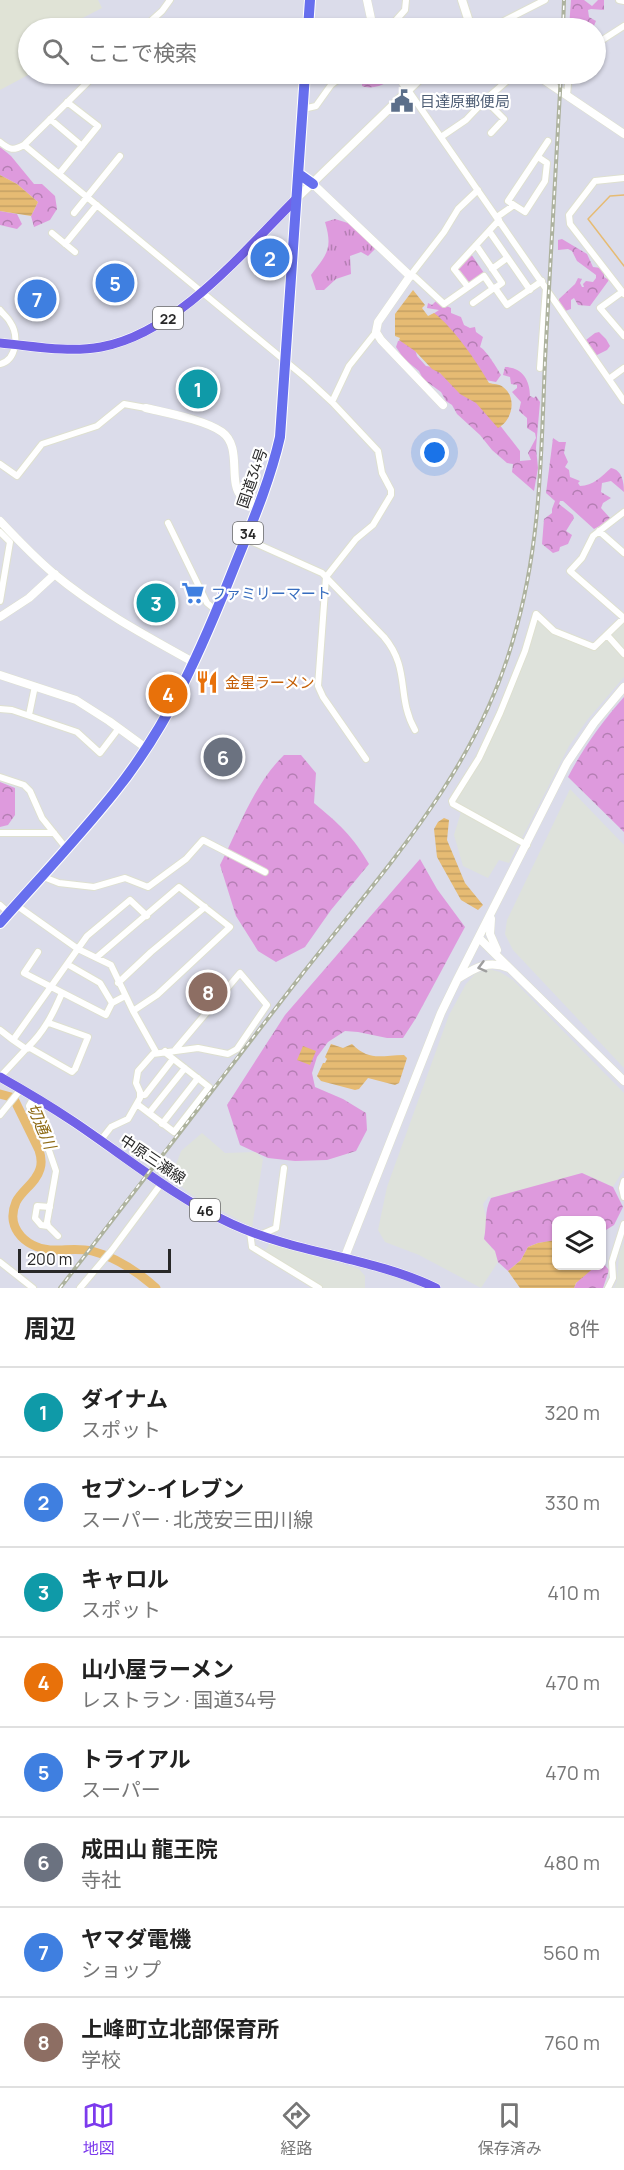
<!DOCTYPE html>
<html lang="ja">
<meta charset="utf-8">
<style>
:root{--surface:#fff;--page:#f2f2f2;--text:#222;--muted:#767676;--line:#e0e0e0;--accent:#7c3aed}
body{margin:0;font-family:Manrope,"Noto Sans JP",sans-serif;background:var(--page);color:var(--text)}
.controls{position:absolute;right:18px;bottom:18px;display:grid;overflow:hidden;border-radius:9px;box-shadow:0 2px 4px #0004}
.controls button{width:54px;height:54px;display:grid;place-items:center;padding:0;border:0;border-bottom:2px solid var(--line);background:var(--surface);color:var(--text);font:30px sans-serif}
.scale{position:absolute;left:18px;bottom:15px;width:153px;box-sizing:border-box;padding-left:6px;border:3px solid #282828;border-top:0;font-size:16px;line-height:21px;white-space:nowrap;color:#282828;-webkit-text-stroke:4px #fff;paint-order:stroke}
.you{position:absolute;left:435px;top:453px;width:21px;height:21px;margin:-15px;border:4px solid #fff;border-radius:50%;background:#1a73e8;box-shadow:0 0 0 9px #1a73e833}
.badge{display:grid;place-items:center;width:39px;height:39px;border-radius:50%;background:var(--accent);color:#fff;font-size:20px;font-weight:700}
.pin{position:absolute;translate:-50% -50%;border:3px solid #fff;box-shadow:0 2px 6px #0006}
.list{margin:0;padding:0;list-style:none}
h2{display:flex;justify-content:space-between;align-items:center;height:78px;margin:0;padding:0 24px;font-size:26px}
h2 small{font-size:20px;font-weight:400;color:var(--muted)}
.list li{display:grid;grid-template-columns:39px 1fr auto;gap:18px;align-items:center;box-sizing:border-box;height:90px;padding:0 24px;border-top:2px solid var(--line)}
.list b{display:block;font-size:22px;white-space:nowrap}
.list p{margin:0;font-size:20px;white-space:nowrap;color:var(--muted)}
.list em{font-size:20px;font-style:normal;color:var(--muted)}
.icon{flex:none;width:33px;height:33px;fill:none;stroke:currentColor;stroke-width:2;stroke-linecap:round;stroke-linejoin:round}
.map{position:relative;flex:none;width:624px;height:1288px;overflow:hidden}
.search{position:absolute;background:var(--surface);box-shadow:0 2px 4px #0004;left:18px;right:18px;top:18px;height:66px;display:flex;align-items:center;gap:15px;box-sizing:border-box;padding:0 21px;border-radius:33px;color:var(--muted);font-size:22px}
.sheet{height:798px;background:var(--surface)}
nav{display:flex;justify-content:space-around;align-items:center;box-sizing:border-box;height:84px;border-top:2px solid var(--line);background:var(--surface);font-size:16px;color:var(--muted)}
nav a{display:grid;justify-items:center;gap:3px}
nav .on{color:var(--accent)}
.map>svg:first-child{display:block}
.industrial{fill:#dee2db}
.airport{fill:#e0e3d6}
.grass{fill:url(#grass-tufts)}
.forest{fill:url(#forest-crowns)}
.water{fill:url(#water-rules)}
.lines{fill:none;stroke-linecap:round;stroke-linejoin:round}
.stream{stroke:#e6bb73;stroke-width:1.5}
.river{stroke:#e6bb73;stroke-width:9}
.minor-casing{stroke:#dee0d0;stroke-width:8}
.tertiary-casing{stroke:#dee0d0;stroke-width:9}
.secondary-casing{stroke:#dee0d0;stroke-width:10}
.primary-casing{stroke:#fff;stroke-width:10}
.trunk-casing{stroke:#fff;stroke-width:12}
.minor{stroke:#fff;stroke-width:6}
.tertiary{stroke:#fff;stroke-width:8}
.secondary{stroke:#fff;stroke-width:8}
.primary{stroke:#7262e7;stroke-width:9}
.trunk{stroke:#676fee;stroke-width:10}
.rail-casing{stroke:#adb29e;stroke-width:4}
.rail{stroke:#fff;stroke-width:1.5;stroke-dasharray:4.5;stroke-linecap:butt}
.oneway{stroke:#9e9e9e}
.labels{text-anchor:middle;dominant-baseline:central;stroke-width:4.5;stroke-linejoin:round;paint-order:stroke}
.shield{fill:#fff;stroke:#686868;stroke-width:1.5}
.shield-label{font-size:14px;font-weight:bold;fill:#282828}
.service-label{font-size:15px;fill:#4e5e75;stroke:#fff;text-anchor:start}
.street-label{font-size:15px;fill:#282828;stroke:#fff}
.shop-label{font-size:15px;fill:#366cbe;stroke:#fff;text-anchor:start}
.food-label{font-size:15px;fill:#c56008;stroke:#fff;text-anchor:start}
.water-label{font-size:16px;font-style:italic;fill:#8f6b15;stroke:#fff}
</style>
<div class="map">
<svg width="624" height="1288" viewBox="0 0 624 1288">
<defs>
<pattern id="grass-tufts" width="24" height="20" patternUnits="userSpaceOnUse" patternTransform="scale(1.5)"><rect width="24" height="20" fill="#de9add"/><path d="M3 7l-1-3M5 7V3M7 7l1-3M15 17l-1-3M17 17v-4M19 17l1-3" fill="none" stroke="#b47eb3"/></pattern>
<pattern id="forest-crowns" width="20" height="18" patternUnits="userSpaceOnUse" patternTransform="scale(1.5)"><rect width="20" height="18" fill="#de9add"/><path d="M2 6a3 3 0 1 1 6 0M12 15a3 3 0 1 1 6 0" fill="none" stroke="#b47eb3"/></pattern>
<pattern id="water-rules" width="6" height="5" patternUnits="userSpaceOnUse" patternTransform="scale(1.5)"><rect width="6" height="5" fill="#e6bb73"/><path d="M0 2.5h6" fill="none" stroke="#c5a164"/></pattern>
</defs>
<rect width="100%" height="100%" fill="#dbdcea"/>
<path class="industrial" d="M537 619 548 630 595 650 606 639 624 657V677L588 719 569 746 522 838 454 802 482 757 528 654Z
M624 621V651L609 635Z
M570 789 624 845V1068L513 950 505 934 507 920Z
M461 812 519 843 509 863 499 860 488 878 463 866 454 835Z
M489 969 500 972 513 980 624 1093V1169L613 1187 582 1173 544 1185 491 1198 489 1196 483 1204 487 1222 484 1239 495 1251 498 1262 481 1288 419 1255 385 1242 378 1230 387 1187 449 1015 466 984 475 974Z
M202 1133 225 1153 256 1152 263 1159 252 1227 192 1195 171 1178 181 1151Z
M624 1242V1288H614L617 1281 619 1254Z
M270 1243 359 1269 365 1276V1288H324L265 1251Z"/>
<path class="airport" d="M0 0H98L102 8 63 28H28V74H30L0 90Z"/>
<path class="grass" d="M335 219 351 224 375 249 368 256 361 252 350 256 351 274 336 279 324 290H316L311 275C327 254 333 249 325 222Z"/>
<path class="forest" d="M571 0H584L592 6 598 0H604V10L591 9 588 10 589 17 596 21 593 28H569Z
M358 74H387L383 77 387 78V82C380 87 369 89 362 86V79L356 80 355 78Z
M0 147 11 156 34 184H42L55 196 57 209 50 220 34 227 31 216 38 202 17 184 0 175Z
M0 211 17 214 22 224 17 229 0 225Z
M562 239 587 254 593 267 601 268 604 271V277L609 280 590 306 578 305 574 298 571 300V309L565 311 559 304V299L575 284 578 278 582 279 580 283 582 287H584L583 284 586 281 593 282 596 278V275L577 261 572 251 568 249 558 250V240Z
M471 254 484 273 469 285 457 269Z
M436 301 451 308V313L461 317 464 325 470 328 475 327 476 332 483 337 480 347C486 350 497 368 501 375L496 382 486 380 472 361 473 357 470 359 463 348V345H460L433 314 439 310 427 308 428 303 432 305Z
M599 332 606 339 610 346 607 350 595 356 586 340 595 333Z
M402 340 415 349 417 356 426 366 432 367 463 390 499 424 520 451V461L531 460 528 453 536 438 535 433 527 428V418L519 411 521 402 512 392 517 388V385L511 384 510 377 503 375 505 367C522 367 530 380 530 396L534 398 536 396 540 402 536 448 538 468 534 491 512 472 513 464 507 463 492 450 480 435 457 414 452 405 446 401 441 392 423 379 419 371 404 359 396 347 398 341Z
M553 438 559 442H566L564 453 568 462 565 467 569 470 570 477 580 481 578 483 580 486C593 486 602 476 611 468 622 470 624 482 624 492L611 481 602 483 601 492 611 498 603 503 601 508 610 518 609 521 594 529 563 501H560L559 504 573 515 574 518 566 531 572 535 568 544 560 547 559 551 553 553 542 544 544 519 552 513V509L555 501 546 493Z
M624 697V832L568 777C583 748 602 722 624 697Z
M284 755H301L316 773 314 803C338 823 353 836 369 864L331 910 305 947 276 962 258 951 236 916 220 865C239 828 254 784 284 755Z
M0 782 15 788V815L8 825 0 827Z
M420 859 437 889 465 927 416 1018 403 1038H387L358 1032 345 1031 328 1042 317 1057 312 1073 315 1087 343 1099 366 1113 367 1130 356 1151 327 1160 295 1161 268 1158 240 1145 227 1105 285 1015Z
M582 1173 613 1187 623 1207 614 1225 606 1230 602 1227V1220H556V1240L538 1243 528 1247 521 1260 508 1271 498 1262 495 1251 484 1239C487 1224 484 1211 491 1198Z
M602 1262 609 1270 603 1288H574C577 1279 591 1266 602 1266Z"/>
<path class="water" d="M0 175 17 184 38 202 31 216 0 211Z
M413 290 425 305 422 308 428 316 434 313C453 327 477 362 489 383 493 384 500 384 503 387 517 397 513 420 498 428L476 403 460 394 440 373 432 369 415 351 399 340 400 338 395 336V314Z
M444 818 449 820 447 840 465 883 483 905 478 910 461 900 437 857 434 829 438 822Z
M331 1044 343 1048 352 1044C370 1062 381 1055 404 1055L407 1058 399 1083 395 1085 368 1078 359 1089 355 1090 321 1081 317 1076 323 1063H325L327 1059 325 1057Z
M303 1046 316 1051 310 1065 297 1060Z
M556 1240V1266H596L576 1283 574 1288H520L508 1271 521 1260 528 1247 538 1243Z"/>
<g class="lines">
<path class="stream" d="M624 195 610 196 588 219 624 266"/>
<path class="river" d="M0 1094 11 1097 15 1101 39 1150C41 1156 42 1163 40 1169 36 1183 22 1190 16 1202 4 1230 29 1250 55 1250 67 1250 80 1248 92 1251 115 1257 138 1272 156 1288"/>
<g class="minor-casing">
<path id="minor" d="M619 0 624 1
M143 28 162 11 170 0
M389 28 405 10 406 0
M490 28 545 0
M596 44 624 26
M408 90 624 401
M567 95 569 74
M485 100 504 119 491 133
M303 109 316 106 331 85 345 74
M50 119 82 146
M441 137 466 120 485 100 515 74
M0 142C10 150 13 151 24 145L96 74
M24 145 307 379 332 402 349 366 376 332
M59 174 98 126 67 102
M624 178 595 181 569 215 570 224 624 294
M478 190 458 209 444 232 410 276 415 277 444 304 484 276 493 289
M514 205 508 201 548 141
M74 213 120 156
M497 217 514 205 525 212 545 181 547 163 538 157
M489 231 530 290
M52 233 75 252
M65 244 97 205
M476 245 502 283 495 288 507 305 542 281
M492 269 507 258
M468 287 454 269 499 220
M622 292 600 308 624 336
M473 303 494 288
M0 310C3 314 8 318 10 322 19 335 17 360 0 364
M540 368 546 288
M609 379 624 368
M332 402 378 451 382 473 391 490V495L373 525 356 539 326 577 318 686 323 697 366 759
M0 464 17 476 42 444 97 426 124 404 146 408
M168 523 207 603 217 611
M599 531 624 553
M0 532 10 542 0 601
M246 539 322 573 384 637C411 669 396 697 415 730
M624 618 570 571 582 558 593 536 624 512
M607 635 624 654
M0 709 12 710 77 732 100 753 119 728
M29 715 35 686
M0 777 24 785 30 791 42 818 66 848
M0 833H54
M527 845 453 804 452 801 479 758 500 713 525 651 536 614 554 631 594 647 624 618
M41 876 59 883 94 887 125 878 148 887 186 859 203 840 265 872
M0 905 9 913
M16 905 78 949 111 965 133 1011 156 1052
M38 952 24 973 106 1015 112 1003 125 996
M97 957 179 887 230 927 157 995 133 1011
M67 964 100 983 112 1003
M118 983 151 952 205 907
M0 1030 13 1040
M27 1048C44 1032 53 1014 62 993
M26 1049 30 1048 72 1072 75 1069 88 1037 49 1023
M0 1077 26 1049 13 1040 87 936 130 900 147 916
M140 1095H145L173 1059
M34 1097 29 1106 43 1133 56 1171 47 1222 48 1226
M137 1104 174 1132 209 1087 167 1054 165 1051
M149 1113 185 1068
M0 1115 21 1089
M162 1124 198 1078
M100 1141 111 1127 128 1119 140 1098V1092L136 1083 138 1071 153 1054 198 1048 228 1054 237 1049 267 1005 240 973 175 1050
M624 1181 622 1188 624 1197
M50 1207 37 1206 35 1218 41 1225 48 1226 58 1236
M250 1232 252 1247 319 1288
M260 1235 276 1228 284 1168
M0 1262 33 1288
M80 1288 112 1250 161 1184
M608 1288 613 1278 612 1262 624 1224"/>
</g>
<g class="tertiary-casing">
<path id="tertiary" d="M367 0 373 28
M397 74 408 90
M535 74 624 134
M313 184 410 276 378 322 376 332 381 340 443 405
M146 408C167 413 205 420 222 432 243 447 227 483 242 497 246 502 253 504 259 506
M0 521C17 539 34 557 53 573 96 609 146 636 195 663
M0 617 29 598 55 574
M0 675 76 700 109 721 146 748
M491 919 490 934 497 950
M479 938 624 1081
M459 978C476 967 489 960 509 968
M344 1259 441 1013 457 980 567 763 594 723 624 687"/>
</g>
<g class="secondary-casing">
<path id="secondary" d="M462 0 471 28
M296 199 425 74"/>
</g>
<g class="primary-casing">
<path id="primary" d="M0 343C33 346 68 353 101 347 177 333 243 252 296 199
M0 1077C25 1091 50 1106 74 1122 126 1157 174 1197 232 1224 297 1254 372 1257 436 1288"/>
</g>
<g class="trunk-casing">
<path id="trunk" d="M308 28 310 0
M299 174 313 184
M0 923C38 880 78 838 114 793 169 725 203 646 235 565 252 523 270 481 280 437L305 74"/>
</g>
<use href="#minor" class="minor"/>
<use href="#tertiary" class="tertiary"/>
<use href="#secondary" class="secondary"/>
<use href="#primary" class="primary"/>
<use href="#trunk" class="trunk"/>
<g class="rail-casing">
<path id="rail" d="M563 28 564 0
M60 1288C140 1183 221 1078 303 973 386 867 475 773 513 640 541 546 541 457 545 361 550 265 556 169 561 74"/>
</g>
<use href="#rail" class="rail"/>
</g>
<defs><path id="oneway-chevron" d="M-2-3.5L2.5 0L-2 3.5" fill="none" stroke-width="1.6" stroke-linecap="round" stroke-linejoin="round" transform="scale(1.5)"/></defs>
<use class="oneway" href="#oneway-chevron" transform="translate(482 967) rotate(165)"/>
<defs>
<g id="civic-bare" transform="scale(1.8)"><path d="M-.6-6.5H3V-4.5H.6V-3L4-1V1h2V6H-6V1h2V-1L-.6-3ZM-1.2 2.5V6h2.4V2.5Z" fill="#5c6f8a" stroke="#fff" stroke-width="2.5" paint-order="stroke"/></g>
<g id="supermarket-bare" transform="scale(1.8)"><path d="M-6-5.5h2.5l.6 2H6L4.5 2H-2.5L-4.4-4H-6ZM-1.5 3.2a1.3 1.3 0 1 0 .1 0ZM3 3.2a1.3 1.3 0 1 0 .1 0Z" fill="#3f7fe0" stroke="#fff" stroke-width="2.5" paint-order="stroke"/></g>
<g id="restaurant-bare" transform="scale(1.8)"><path d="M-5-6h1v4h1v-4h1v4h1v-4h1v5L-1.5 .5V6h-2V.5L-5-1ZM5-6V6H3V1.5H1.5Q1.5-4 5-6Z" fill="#e8710a" stroke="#fff" stroke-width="2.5" paint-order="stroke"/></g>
</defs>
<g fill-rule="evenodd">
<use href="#civic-bare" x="402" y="101"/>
<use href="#supermarket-bare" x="193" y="593"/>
<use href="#restaurant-bare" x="207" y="682"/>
</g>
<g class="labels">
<g class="shield">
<rect x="153" y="307" width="30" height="22" rx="4.5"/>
<rect x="233" y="522" width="30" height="22" rx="4.5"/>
<rect x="190" y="1199" width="30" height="22" rx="4.5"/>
</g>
<g class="shield-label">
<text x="168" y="318">22</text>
<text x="248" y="533">34</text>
<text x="205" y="1210">46</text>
</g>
<g class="service-label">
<text x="420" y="101">目達原郵便局</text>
</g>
<g class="street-label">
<text transform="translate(252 478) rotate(-71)">国道34号</text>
<text transform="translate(153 1159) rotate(34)">中原三瀬線</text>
</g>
<g class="shop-label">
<text x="211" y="593">ファミリーマート</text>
</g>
<g class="food-label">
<text x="225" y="682">金星ラーメン</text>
</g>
<g class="water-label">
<text transform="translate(42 1126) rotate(67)">切通川</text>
</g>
</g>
</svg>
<div class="controls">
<button><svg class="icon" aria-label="layers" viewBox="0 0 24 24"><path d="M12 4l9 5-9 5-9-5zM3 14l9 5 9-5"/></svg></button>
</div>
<div class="scale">200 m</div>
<div class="you"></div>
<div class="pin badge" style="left:198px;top:389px;background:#0f9aa8">1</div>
<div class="pin badge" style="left:270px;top:258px;background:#3f7fe0">2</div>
<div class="pin badge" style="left:156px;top:603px;background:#0f9aa8">3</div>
<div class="pin badge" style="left:168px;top:694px;background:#e8710a">4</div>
<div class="pin badge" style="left:115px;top:283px;background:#3f7fe0">5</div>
<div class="pin badge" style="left:223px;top:757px;background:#6b7280">6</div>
<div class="pin badge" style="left:37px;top:299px;background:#3f7fe0">7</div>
<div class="pin badge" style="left:208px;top:992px;background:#8d6e63">8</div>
<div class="search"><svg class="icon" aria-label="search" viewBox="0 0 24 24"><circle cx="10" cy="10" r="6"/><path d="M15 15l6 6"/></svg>ここで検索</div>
</div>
<section class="sheet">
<h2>周辺<small>8件</small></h2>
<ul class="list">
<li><span class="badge" style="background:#0f9aa8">1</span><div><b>ダイナム</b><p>スポット</p></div><em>320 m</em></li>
<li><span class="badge" style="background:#3f7fe0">2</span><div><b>セブン-イレブン</b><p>スーパー · 北茂安三田川線</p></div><em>330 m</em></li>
<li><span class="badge" style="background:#0f9aa8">3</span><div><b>キャロル</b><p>スポット</p></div><em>410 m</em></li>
<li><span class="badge" style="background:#e8710a">4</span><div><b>山小屋ラーメン</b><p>レストラン · 国道34号</p></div><em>470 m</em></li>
<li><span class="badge" style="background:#3f7fe0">5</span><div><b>トライアル</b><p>スーパー</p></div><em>470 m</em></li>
<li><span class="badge" style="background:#6b7280">6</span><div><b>成田山 龍王院</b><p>寺社</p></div><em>480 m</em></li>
<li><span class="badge" style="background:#3f7fe0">7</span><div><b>ヤマダ電機</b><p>ショップ</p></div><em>560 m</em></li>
<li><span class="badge" style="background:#8d6e63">8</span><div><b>上峰町立北部保育所</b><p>学校</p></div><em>760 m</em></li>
</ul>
</section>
<nav>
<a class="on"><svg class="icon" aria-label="map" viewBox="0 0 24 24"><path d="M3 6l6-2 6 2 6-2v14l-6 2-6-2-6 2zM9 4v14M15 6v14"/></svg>地図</a>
<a><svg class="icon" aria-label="directions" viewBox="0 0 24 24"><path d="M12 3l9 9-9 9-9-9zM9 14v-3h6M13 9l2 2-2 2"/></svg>経路</a>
<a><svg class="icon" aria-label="saved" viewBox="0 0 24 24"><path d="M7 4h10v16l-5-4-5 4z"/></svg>保存済み</a>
</nav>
